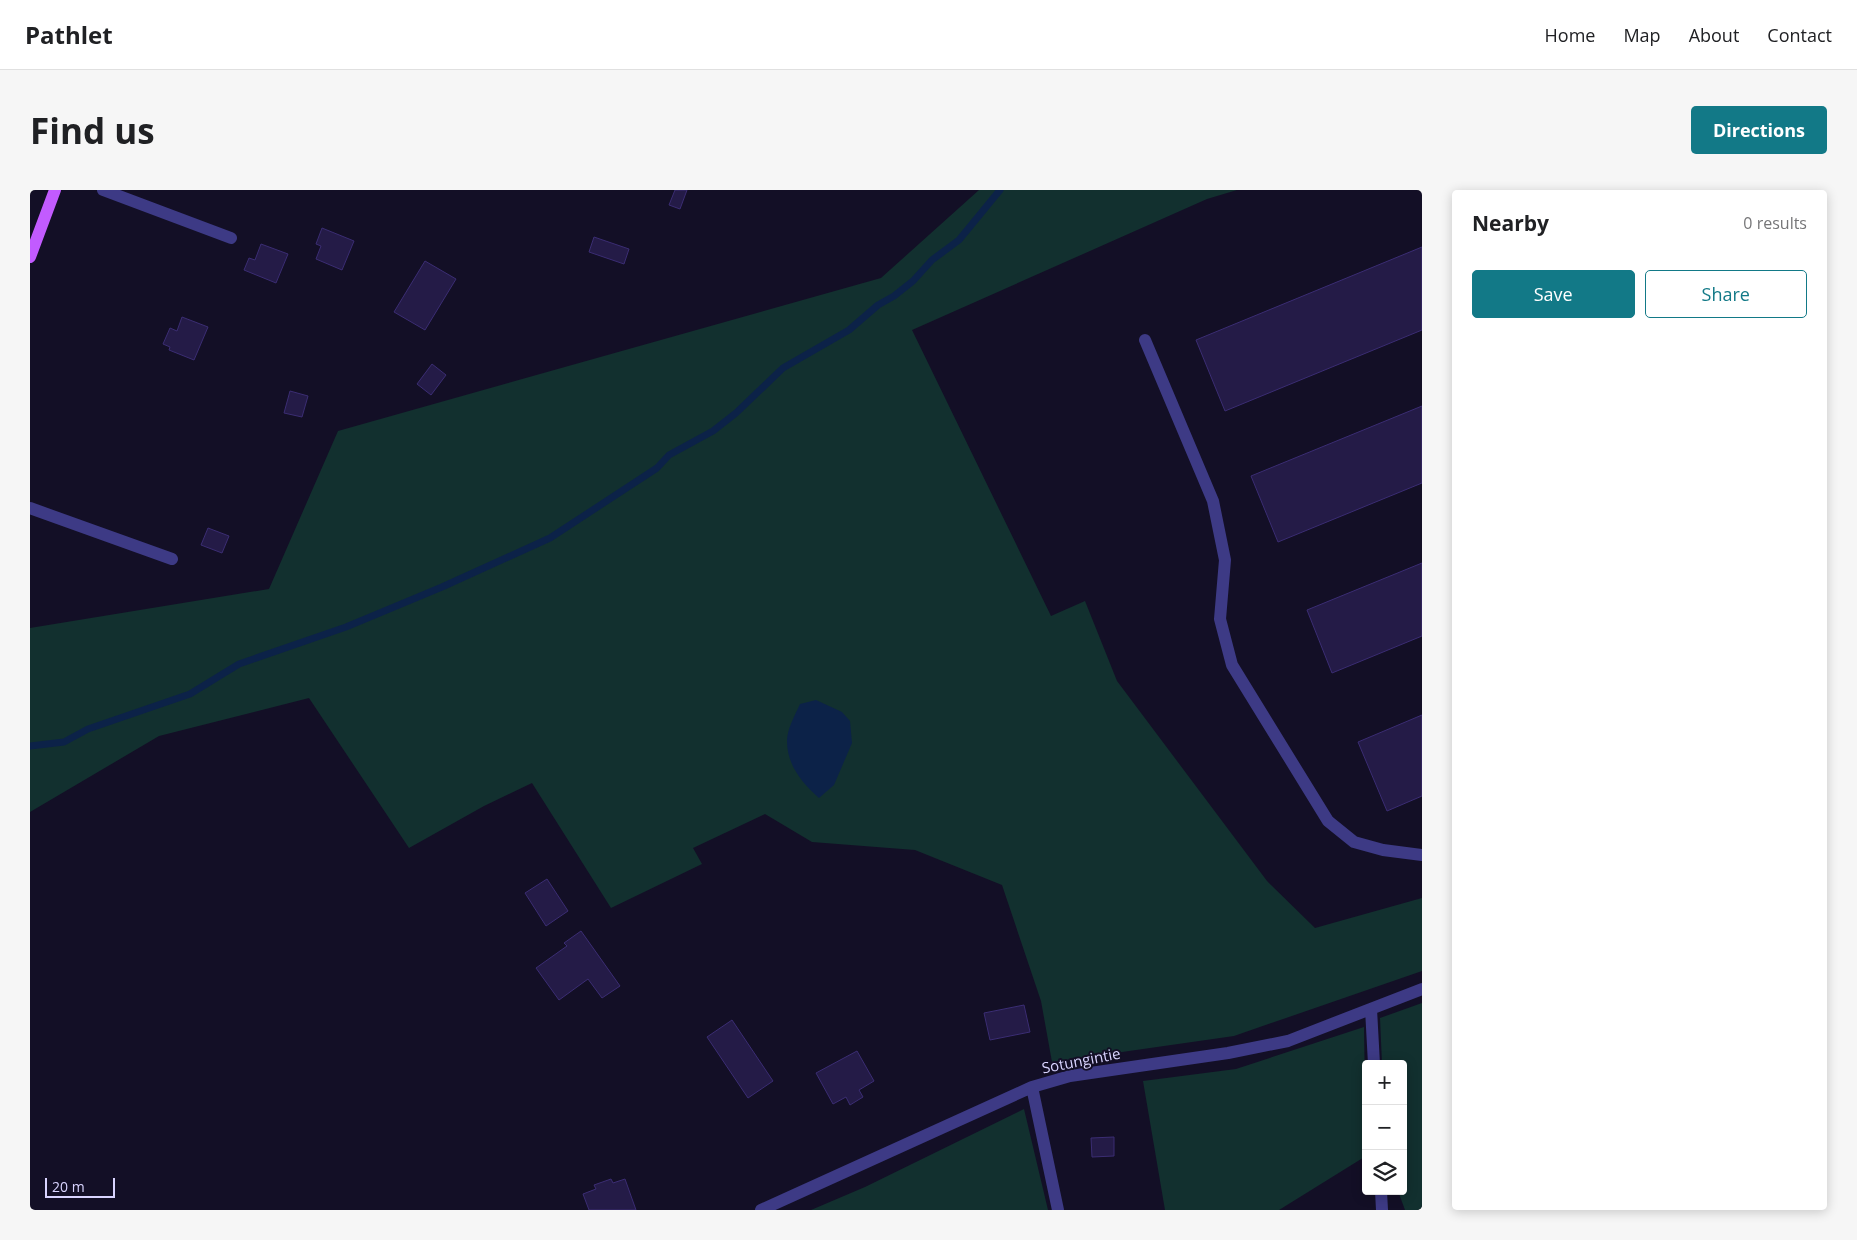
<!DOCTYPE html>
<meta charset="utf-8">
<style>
:root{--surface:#fff;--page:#f6f6f6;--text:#202124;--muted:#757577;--line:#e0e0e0;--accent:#127987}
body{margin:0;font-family:"Open Sans",sans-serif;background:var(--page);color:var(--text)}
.controls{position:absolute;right:15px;bottom:15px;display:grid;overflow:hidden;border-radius:5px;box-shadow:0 2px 12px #0003}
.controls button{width:45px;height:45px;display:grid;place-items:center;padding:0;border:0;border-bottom:1px solid var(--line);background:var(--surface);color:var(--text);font:25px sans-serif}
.scale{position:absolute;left:15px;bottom:12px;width:70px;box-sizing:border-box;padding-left:5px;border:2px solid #d9d4ff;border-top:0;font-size:14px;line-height:18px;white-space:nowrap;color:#d9d4ff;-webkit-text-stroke:4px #130f26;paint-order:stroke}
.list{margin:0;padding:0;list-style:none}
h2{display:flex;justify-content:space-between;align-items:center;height:65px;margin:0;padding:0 20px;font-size:21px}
h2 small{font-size:16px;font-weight:400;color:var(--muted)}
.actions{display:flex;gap:10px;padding:15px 20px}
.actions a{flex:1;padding:11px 0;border:1px solid var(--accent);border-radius:5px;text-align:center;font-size:18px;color:var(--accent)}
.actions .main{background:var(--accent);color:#fff}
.icon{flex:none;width:28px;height:28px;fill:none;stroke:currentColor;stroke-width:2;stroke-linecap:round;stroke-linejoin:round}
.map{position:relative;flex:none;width:1392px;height:1020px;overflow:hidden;border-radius:5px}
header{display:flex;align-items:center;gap:30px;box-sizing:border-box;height:70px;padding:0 25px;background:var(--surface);border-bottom:1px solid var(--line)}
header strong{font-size:24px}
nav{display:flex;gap:28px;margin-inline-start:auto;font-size:18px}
.intro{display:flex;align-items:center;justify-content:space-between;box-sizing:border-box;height:120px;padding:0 30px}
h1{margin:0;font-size:35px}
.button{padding:12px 22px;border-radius:5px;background:var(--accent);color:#fff;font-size:18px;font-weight:700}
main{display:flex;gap:30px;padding:0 30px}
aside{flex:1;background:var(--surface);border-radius:5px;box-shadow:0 2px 12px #0003}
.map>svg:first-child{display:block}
.green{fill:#12302f}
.water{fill:#0c2248}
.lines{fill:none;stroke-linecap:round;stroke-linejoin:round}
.stream{stroke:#0c2248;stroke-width:7}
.building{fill:#241b47;stroke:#3b2d73}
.minor{stroke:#3d3a85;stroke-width:12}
.major{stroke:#c25bff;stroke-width:12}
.labels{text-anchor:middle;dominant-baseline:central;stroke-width:4;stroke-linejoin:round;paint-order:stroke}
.street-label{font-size:15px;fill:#d9d4ff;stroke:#130f26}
</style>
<header>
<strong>Pathlet</strong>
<nav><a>Home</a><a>Map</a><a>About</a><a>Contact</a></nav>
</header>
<div class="intro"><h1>Find us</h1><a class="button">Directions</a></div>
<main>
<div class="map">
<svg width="1392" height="1020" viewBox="0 0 1392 1020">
<rect width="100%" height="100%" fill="#130f26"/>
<path class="green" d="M949 0H1207L1177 9 882 140 1021 426 1055 411 1087 491 1237 691 1285 738 1392 708V781L1204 846 1022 872 1011 811 972 695 885 660 782 652 735 624 663 658 672 674 581 718 502 593 454 616 379 658 279 508 129 546 0 622V438L239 399 308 241 851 88Z
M1392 813V1020H1375L1368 1001H1373V874H1352L1350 828Z
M1334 837 1336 966 1249 1020H1135L1113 891 1206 879Z
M994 919 1018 1020H781L835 997Z"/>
<path class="water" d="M786 510 812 522 820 531 822 553 804 595 789 608C772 593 757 575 757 551 757 539 765 525 770 514Z"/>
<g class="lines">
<path class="stream" d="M0 556 34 552 58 539 160 504 209 474 316 437 412 397 520 348 627 278 639 265 683 241 706 223 753 178 819 140 848 115 864 106 883 91 902 70 929 50 970 0"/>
</g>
<path class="building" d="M645 0H657L650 19 639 15Z
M292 38 324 51 312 80 286 69 291 56 286 54Z
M564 47 599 59 594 74 559 62Z
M231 54 258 64 246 93 214 80 219 68 225 70Z
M1392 57V140L1195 221 1166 150Z
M395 71 426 89 395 140 364 122Z
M152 127 178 137 164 170 139 160 140 157 133 154 140 138 147 141Z
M402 174 416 185 401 205 387 194Z
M260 201 278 206 272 227 254 223Z
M1392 216V293L1248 352 1221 286Z
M178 338 199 346 192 363 171 355Z
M1392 373V446L1302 483 1277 420Z
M1392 525V606L1357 621 1328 552Z
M517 689 538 721 516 736 495 703Z
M551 741 590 796 572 808 558 789 529 810 506 778 537 756 534 753Z
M994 815 1000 842 960 850 954 823Z
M702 830 743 891 718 908 677 847Z
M827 861 844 891 829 900 833 907 820 915 816 907 803 914 786 883Z
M1084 947V966L1062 967 1061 948Z
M581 989 583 993 595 989 606 1020H559L553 1004 566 999 564 995Z"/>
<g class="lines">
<path class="minor" d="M73 0 201 48
M1115 150 1183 311 1195 370 1190 429 1202 475 1298 631 1324 652 1353 660 1392 665
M0 318 142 369
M1341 819 1344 874
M1002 897 1028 1020
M1351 1001 1352 1020
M731 1020 1002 897 1040 886 1198 863 1258 851 1392 799"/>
<path class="major" d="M0 67 25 0"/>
</g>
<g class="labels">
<g class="street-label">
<text transform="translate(1051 870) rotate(-11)">Sotungintie</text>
</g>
</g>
</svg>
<div class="controls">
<button>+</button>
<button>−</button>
<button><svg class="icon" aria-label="layers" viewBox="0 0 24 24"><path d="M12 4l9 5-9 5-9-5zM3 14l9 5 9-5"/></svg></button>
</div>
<div class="scale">20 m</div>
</div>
<aside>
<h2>Nearby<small>0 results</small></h2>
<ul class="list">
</ul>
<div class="actions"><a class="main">Save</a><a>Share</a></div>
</aside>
</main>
